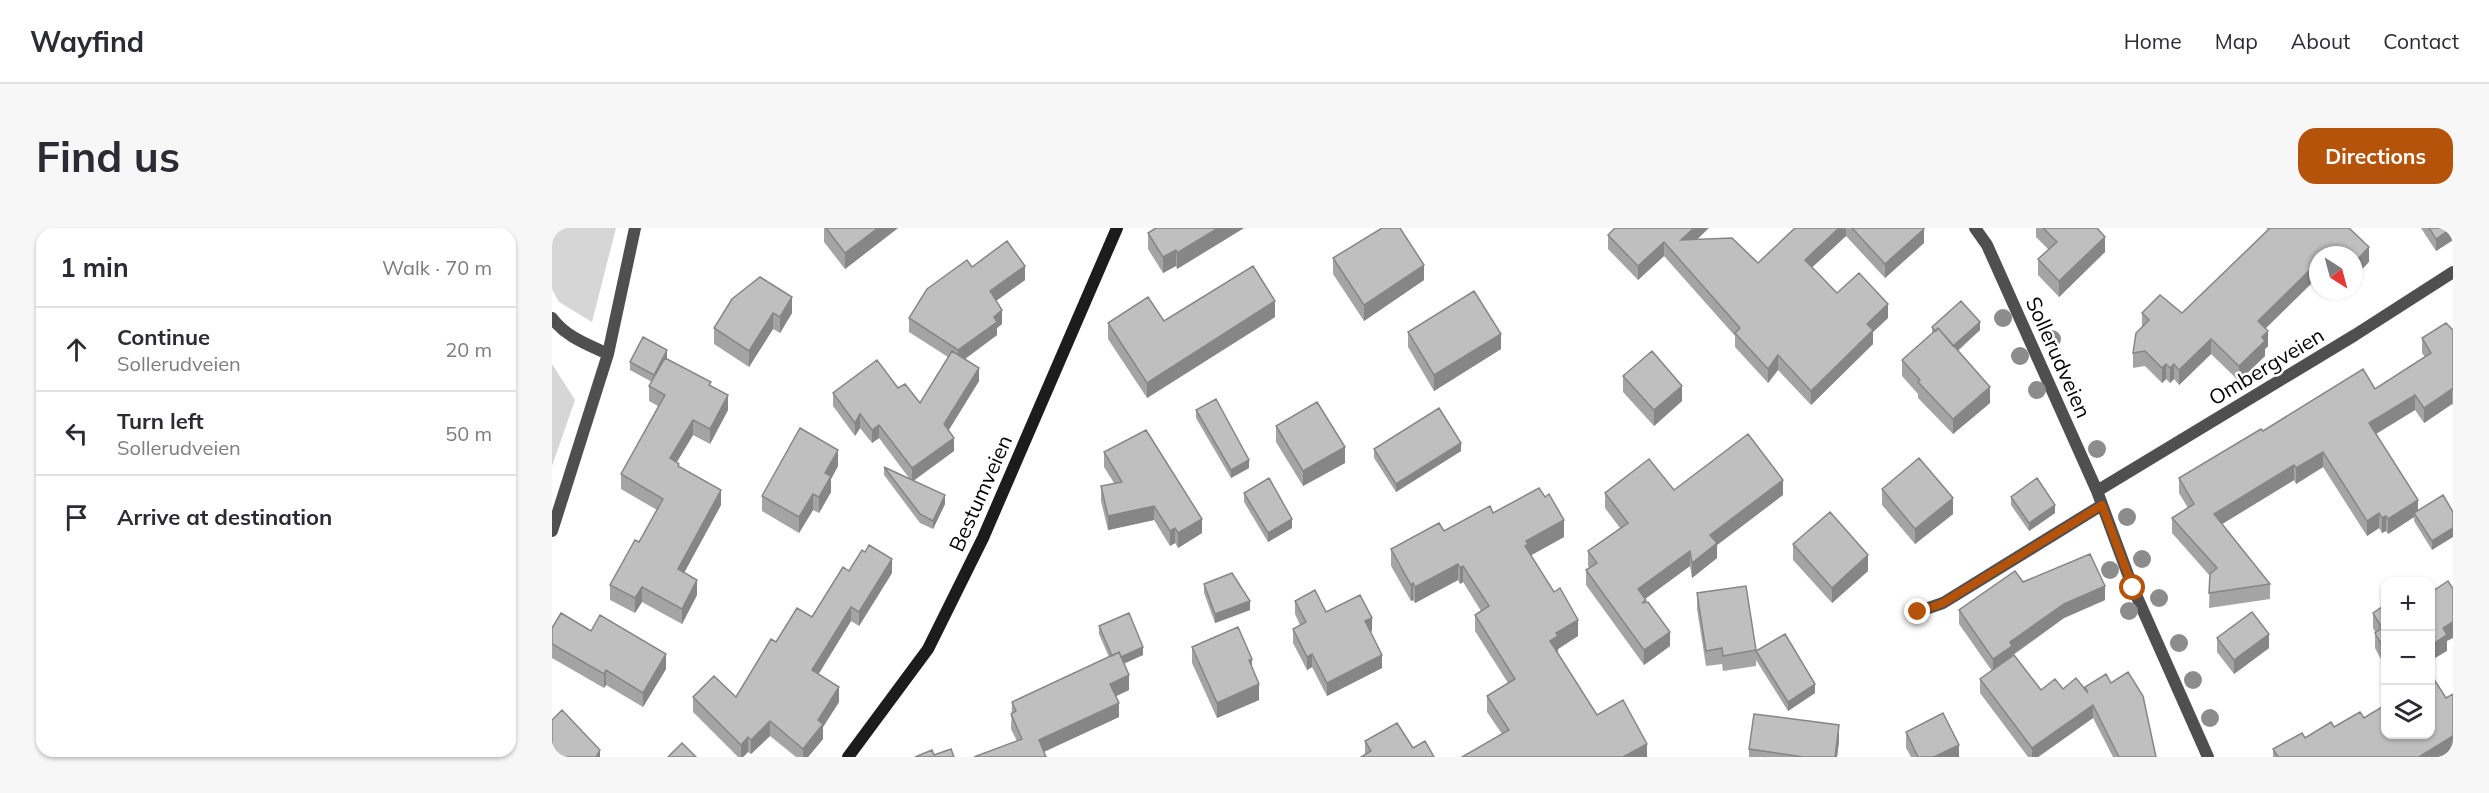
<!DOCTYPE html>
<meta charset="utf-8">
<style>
:root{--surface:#fff;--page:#f7f7f7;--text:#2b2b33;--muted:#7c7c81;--line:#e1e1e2;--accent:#b45309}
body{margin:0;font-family:Mulish,sans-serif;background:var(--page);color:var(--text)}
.controls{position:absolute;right:18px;bottom:18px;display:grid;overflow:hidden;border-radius:12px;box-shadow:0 2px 4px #0004}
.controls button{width:54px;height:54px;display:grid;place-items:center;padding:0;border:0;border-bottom:2px solid var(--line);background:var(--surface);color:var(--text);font:30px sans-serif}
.compass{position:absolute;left:1757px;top:18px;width:54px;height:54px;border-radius:50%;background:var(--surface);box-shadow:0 2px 4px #0004;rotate:144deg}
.stop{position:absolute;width:18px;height:18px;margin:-14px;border:4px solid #b45309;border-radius:50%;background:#fff}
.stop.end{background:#b45309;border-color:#fff;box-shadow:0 2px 6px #0008}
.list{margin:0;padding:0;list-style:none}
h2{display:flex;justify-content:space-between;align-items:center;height:78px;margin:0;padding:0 24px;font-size:26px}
h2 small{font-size:20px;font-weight:400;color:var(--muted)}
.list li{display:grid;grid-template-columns:39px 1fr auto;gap:18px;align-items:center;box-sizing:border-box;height:84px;padding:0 24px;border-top:2px solid var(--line)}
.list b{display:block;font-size:22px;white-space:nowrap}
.list p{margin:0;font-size:20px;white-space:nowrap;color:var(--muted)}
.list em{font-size:20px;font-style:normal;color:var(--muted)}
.icon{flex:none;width:33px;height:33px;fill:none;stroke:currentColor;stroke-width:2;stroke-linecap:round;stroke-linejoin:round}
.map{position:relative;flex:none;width:1901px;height:529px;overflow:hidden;border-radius:18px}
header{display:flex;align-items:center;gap:36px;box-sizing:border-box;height:84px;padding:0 30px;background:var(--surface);border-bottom:2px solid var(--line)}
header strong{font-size:28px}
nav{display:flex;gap:33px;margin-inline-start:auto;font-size:21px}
.intro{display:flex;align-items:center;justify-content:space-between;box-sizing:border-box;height:144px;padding:0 36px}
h1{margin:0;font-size:42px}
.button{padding:15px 27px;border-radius:18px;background:var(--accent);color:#fff;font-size:21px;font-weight:700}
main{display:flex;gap:36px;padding:0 36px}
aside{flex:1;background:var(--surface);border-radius:18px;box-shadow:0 2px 4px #0004}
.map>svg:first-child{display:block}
.green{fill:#d6d6d6}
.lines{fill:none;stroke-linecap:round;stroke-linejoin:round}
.street{stroke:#4f4f4f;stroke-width:12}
.secondary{stroke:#1c1c1c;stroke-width:12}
.tree{fill:#8c8c8c}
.wall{fill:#a4a4a4}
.shaded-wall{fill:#868686}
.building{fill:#bfbfbf;stroke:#868686;stroke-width:1.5}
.route{stroke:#b45309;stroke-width:8}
.labels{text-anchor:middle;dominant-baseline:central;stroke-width:5;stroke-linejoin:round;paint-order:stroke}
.street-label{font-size:21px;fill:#000;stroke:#fff}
</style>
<header>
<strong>Wayfind</strong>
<nav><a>Home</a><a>Map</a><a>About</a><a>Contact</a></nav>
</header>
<div class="intro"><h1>Find us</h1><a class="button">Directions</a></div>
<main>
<aside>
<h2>1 min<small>Walk · 70 m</small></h2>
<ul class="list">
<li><svg class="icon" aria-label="ahead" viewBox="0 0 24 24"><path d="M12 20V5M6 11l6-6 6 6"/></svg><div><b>Continue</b><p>Sollerudveien</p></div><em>20 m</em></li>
<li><svg class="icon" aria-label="left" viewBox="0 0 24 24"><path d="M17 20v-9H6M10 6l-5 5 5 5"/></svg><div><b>Turn left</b><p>Sollerudveien</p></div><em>50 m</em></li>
<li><svg class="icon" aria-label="arrive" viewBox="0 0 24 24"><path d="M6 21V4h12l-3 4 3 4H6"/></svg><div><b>Arrive at destination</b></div></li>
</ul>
</aside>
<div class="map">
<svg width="1901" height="529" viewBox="0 0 1901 529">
<rect width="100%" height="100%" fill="#fff"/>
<path class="green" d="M0 0H64L40 94 7 74 0 61Z
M0 136 23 172 0 238Z"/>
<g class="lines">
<path class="street" d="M1423 0 1435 17 1545 263 1581 360 1656 529
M0 90C14 109 35 116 56 126
M1545 263 1803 107 1901 44
M0 303 56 126 83 0
M1359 386 1391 375 1550 277"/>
<path class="secondary" d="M296 529 376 421 431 310 565 0"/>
</g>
<g class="tree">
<circle cx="1451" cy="90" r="9"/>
<circle cx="1500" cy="111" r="9"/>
<circle cx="1468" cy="128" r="9"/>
<circle cx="1485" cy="162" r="9"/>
<circle cx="1545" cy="221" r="9"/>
<circle cx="1575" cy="289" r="9"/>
<circle cx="1590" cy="331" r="9"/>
<circle cx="1558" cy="342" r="9"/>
<circle cx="1607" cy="370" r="9"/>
<circle cx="1577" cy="383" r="9"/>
<circle cx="1627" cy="415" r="9"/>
<circle cx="1641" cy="452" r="9"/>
<circle cx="1658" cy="490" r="9"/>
</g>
<path class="wall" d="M272 0H346L293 41 272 14Z
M692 0 625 41 624 38 611 45 596 21V5Z
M1243 0H1371L1372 15 1333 50 1294 8 1260 39 1285 65 1336 90 1321 104V116L1259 177 1226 142 1216 155 1183 119V108L1112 28 1086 52 1056 21V7L1145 12 1206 35Z
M1484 0H1545L1553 24 1507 69 1486 47V31L1497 22 1484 9Z
M1714 0H1797L1817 34 1766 27V56L1762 53 1713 100 1716 118 1713 121V128L1687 153 1659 126 1627 157 1622 151 1618 155 1614 151 1610 155 1593 138 1581 140V125L1590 99V85H1630L1716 2Z
M1869 0H1901V12L1884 23Z
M781 30 872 52 812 93 781 46Z
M420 39 473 52 444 73 450 96 445 100V107L413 131 427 153 396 202 402 223 361 252 393 276 381 301 368 295 332 247V239L357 250 327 210 320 215 308 200 303 208 281 178V165L346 160 368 175 396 129 357 104V90Z
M1773 63H1789L1781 71Z
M180 71 240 85 228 105 221 101 197 139 162 116V100Z
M723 89 595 170 556 111V95Z
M1380 99 1428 102 1406 123 1438 175 1401 206 1366 170V166L1350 148V132L1380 106Z
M1901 102V177L1900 176 1872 195 1863 182 1824 206 1866 283 1891 267 1880 322 1862 293V289L1836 306 1834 303 1830 305 1827 300 1815 308 1771 239 1744 256 1742 252 1670 296 1718 356V371L1657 380 1658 348 1620 305V290L1636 280 1627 265V250L1711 203 1823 161 1873 129 1870 125V110Z
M856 104 949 121 882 163 856 119Z
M115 131 159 158 176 182 158 216 141 207 125 234 127 239 169 277 132 345 145 367 130 396 90 374 83 385 58 372V357L87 314 105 282 69 261V246L106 178 97 173V158L100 154 78 142V134Z
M1071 148 1130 173 1102 198 1071 164Z
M644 182 697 240 679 250 644 190Z
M724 198 793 235 751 258 724 214Z
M822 221 909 223 844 264 822 230Z
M552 224 650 305 626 320 623 315 618 318 602 292 556 302 549 273V258L562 255 552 239Z
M286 238 279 251V264L267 285 261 282 247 305 210 283V268Z
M1330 261 1401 286 1363 316 1330 277Z
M1122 262 1231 267 1165 317V330L1140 350 1138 338 1093 371 1094 375 1118 418 1092 437 1034 357V342L1038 340 1036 338V323L1068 300 1053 280V265Z
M692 265 740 300 716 314 692 274Z
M993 269 1012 309 979 327 1026 408 1006 421 1005 425 1045 487 1095 529 950 506 935 484V468L956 455 923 403V387L929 383 911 354 908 356 906 352 863 375 861 372 859 373 839 338V321L941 285Z
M1459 269 1503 285 1477 303 1459 277Z
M1241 316 1316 343 1280 375 1241 332Z
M340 345 307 398 299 393 266 446 287 474 271 499V511L256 529H244L218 508 199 526 196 524 191 529H186L141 484V469H184L224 414 260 389Z
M652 356 698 382 663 395 652 365Z
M1145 365 1204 422V438L1171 443 1170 436 1154 438 1145 381Z
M1553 372 1512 390 1460 428 1489 462 1533 461V459L1604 529H1561L1541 490 1486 529H1476L1428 465V451L1440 443 1407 396V382Z
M743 373 774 384 820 403 818 404 830 440 775 468 760 439 755 442 741 415V401L748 397 743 386Z
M1833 377V439L1823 420V404L1821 400V385Z
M547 398 591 427 572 436 577 462 564 468 567 489 492 524 465 513 459 501 460 474 557 429 547 406Z
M0 400 39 403 114 441 91 479 54 457 52 460 0 430Z
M1665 410 1717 420 1682 446 1665 424Z
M640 419 700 441 707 472 665 490 640 435Z
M1204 423 1263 465 1236 483 1204 432Z
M1812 490 1901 524 1893 529H1721V521L1782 499Z
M1354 504 1407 529H1359L1354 520Z
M813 513 861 520 813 526Z
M1287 513 1285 529H1197V521Z"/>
<path class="shaded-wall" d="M326 0H346L293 41V25Z
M666 0H692L625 41V25Z
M1142 0H1157L1129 27V12Z
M1287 0H1294V8L1253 46V32Z
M1900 0H1901V12L1884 23V11Z
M1372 1V15L1333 50V36Z
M1553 9V24L1507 69V53Z
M1112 14V28L1086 52V38Z
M1817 19V34L1802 50V35Z
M624 22V38L611 45V29Z
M872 37V52L812 93V77Z
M473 38V52L438 77V63Z
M1762 38V53L1706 108V93Z
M1781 63H1789L1781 71Z
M240 69V85L228 105V89Z
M723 73V89L595 170V155Z
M1336 76V90L1321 104V116L1259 177V163L1315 96Z
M450 82V96L445 100V107L406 136V122L442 89Z
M221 85V101L197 139V123Z
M1428 94V102L1399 128V120Z
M1716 103V118L1713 121V128L1687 153V138L1710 109Z
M949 106V121L882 163V147Z
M1659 111V126L1627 157V142Z
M115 122V130L102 155V147Z
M1226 127V142L1216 155V141Z
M1614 136V151L1610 155V140Z
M1622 136V151L1618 155V140Z
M427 140V153L392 210V196Z
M1130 158V173L1102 198V182Z
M1438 159V175L1401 206V191Z
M1900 161V176L1872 195V180Z
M176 167V182L158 216V201Z
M1863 167V182L1817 210V195Z
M308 186V200L303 208V195Z
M141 192V207L118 245V230Z
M327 197V210L320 215V202Z
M402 210V223L360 254V240Z
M909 215V223L844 264V256Z
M793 219V235L751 258V243Z
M286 222V238L279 251V264L267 285V269L273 245Z
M1771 224V239L1744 256V240Z
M697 232V240L679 250V242Z
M1742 237V252L1662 301V286Z
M1231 252V267L1165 317V330L1140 350V335L1158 307Z
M169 262V277L126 356V341Z
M261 266V282L247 305V289Z
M393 267V276L381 301V293Z
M1401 270V286L1363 316V301Z
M1866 272V287L1862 285V289L1836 306V291Z
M1503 277V285L1477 303V295Z
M602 278V292L556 302V288Z
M1827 285V300L1815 308V293Z
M1834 288V303L1830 305V290Z
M650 291V305L626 320V305Z
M740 291V300L716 314V305Z
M1012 292V309L976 329 973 334 974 313Z
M623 300V315L618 318V303Z
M1901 300V309L1880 322V313Z
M1138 323V338L1086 376V361Z
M1316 327V343L1280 375V360Z
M340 331V345L307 398V384Z
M906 336V352L863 375V359Z
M911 338V354L908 356V340Z
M145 352V367L130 396V381Z
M861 355V372L859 373V357Z
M1553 358V372L1512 390 1460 427V432L1441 445V431L1458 414 1512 376Z
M90 359V374L83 385V370Z
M698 373V382L663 395V386Z
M299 379V393L260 457V442Z
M820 390V403L813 407V393Z
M1026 392V408L1006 421V424L998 429V413L1004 405Z
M1901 394V410L1895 413V423L1878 433V418L1891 400Z
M1118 404V418L1092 437V422Z
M1717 406V420L1682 446V432Z
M591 419V427L561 440V432Z
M114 426V441L91 479V465Z
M760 426V439L755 442V429Z
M830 427V440L775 468V455Z
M700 431V446L697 432Z
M54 442V457L52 460V446Z
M577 447V462L558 471V456Z
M707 456V472L665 490V475Z
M1263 456V465L1236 483V474Z
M287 459V474L271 499V511L256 529H251V521L266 492Z
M567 475V489L487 526V512Z
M1541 477V490L1486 529H1480V520Z
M218 493V508L199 526V512Z
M1287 497V513L1285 529H1283Z
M1901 508V524L1893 529H1867Z
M196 509V524L191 529H189V517Z
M1095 516V529H1071Z
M1407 517V529H1382Z
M48 522V529H44Z"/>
<path class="building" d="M274 0H326L293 25Z
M604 0H666L625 25 624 22 611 29 596 5Z
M830 0H848L872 37 812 77 781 30Z
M1063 0H1142L1129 12 1180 10 1206 35 1243 0H1287L1253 32 1285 65 1307 45 1336 76 1315 96 1321 102 1259 163 1226 127 1216 141 1183 105 1188 100 1112 14 1086 38 1056 7Z
M1300 0H1371L1372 1 1333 36Z
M1491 0H1545L1553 9 1507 53 1486 31 1505 14Z
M1718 0H1797L1817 19 1802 35V27H1766V41L1762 38 1706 93 1716 103 1710 109 1713 113 1687 138 1659 111 1627 142 1622 136 1618 140 1614 136 1610 140 1593 123 1581 125 1584 105 1597 92 1590 85 1608 67 1630 85Z
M1877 0H1900L1884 11Z
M455 13 473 38 438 63 450 82 442 89 445 94 406 122 357 90 375 61 415 32 420 39Z
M701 38 723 73 595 155 556 95 596 69 612 93Z
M208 49 240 69 228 89 221 85 197 123 162 100 180 71Z
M922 63 949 106 882 147 856 104Z
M1409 73 1428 94 1401 118 1386 100 1384 103 1380 99Z
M1894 95 1901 102V162L1900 161 1872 180 1863 167 1817 195 1866 272 1836 291 1834 288 1830 290 1827 285 1815 293 1771 224 1744 240 1742 237 1662 286 1718 356 1657 365 1658 346 1665 340 1620 290 1642 276 1627 250 1709 201 1711 203 1811 141 1823 161 1879 125 1870 110Z
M1386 100 1438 159 1401 191 1366 154 1368 152 1350 132Z
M91 109 115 122 102 147 78 134Z
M400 123 427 140 392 196 402 210 360 240 327 197 320 202 308 186 303 195 281 165 325 132 346 160 353 156 368 175Z
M1100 123 1130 158 1102 182 1071 148Z
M113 130 159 154 157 157 176 167 158 201 141 192 118 230 127 236 126 238 169 262 126 341 145 352 130 381 90 359 83 370 58 357 83 312 87 314 111 271 69 246 113 167 97 158Z
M664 171 697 232 679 242 644 182Z
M765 174 793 219 751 243 724 198Z
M887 180 909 215 844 256 822 221Z
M248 200 286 222 273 245 279 248 267 269 261 266 247 289 210 268Z
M594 202 650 291 626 305 623 300 618 303 602 278 556 288 549 258 570 254 552 224Z
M1196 206 1231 252 1158 307 1165 315 1140 335 1138 323 1086 361 1094 372 1090 375 1096 374 1118 404 1092 422 1034 342 1045 335 1036 323 1076 295 1053 265 1097 231 1122 262Z
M1367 230 1401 270 1363 301 1330 261Z
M332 239 393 267 381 293 368 286Z
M717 250 740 291 716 305 692 265Z
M1485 250 1503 277 1477 295 1459 269Z
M987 260 993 269 997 266 1012 292 974 313 976 316 973 318 1002 364 1008 360 1026 392 1004 405 1006 408 998 413 1045 487 1071 472 1095 516 1071 529H910L957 502 935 468 963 451 923 387 937 378 911 338 908 340 906 336 863 359 861 355 859 357 839 321 887 295 892 303 938 278 941 285Z
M1891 267 1901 284V300L1880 313 1862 285Z
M1278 284 1316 327 1280 360 1241 316Z
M317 317 340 331 307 384 299 379 260 442 287 459 266 492 271 496 251 521 218 493 199 512 196 509 189 517 141 469 162 448 184 469 219 411 224 414 245 380 260 389 291 339 297 343 310 322 313 324Z
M1538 326 1553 358 1512 376 1458 414 1460 418 1441 431 1407 382 1463 343 1471 354Z
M680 345 698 373 663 386 652 356Z
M1896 353 1901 361V394L1891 400 1895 407 1878 418V365Z
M1194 358 1204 422 1171 428 1170 420 1154 423 1145 365Z
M763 362 774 384 808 367 820 390 813 393 830 427 775 455 760 426 755 429 741 401 754 394 743 373Z
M1833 377V423L1823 405 1830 400 1821 385Z
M1700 384 1717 406 1682 432 1665 410Z
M9 385 39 403 48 387 114 426 91 465 54 442 52 446 0 416V400Z
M577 385 591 419 569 429 567 424 560 428 547 398Z
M686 399 700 431 697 432 707 456 665 475 640 419Z
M1233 406 1263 456 1236 474 1204 423Z
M567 424 577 447 558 456 567 475 487 512 494 529H422L470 511 459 486 464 483 460 474Z
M1462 427 1489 462 1503 451 1511 461 1524 450 1536 465 1533 459 1554 446 1559 455 1576 444 1591 468 1604 529H1567L1541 477 1480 520 1428 451Z
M1878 445 1894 470 1901 466V508L1867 529H1726L1721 521 1750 505 1753 510 1779 494 1782 499 1808 484 1812 490 1833 477V507H1878Z
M10 482 48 522 44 529H0V492Z
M1391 485 1407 517 1382 529H1366L1354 504Z
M1202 486 1287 497 1283 529H1251L1197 521Z
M845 495 861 520 873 513 882 529H809L819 523 813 513Z
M130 515 144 529H116Z
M399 521 402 529H363L380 522 382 527Z"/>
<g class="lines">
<path class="route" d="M1366 384 1391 375 1550 277 1581 360"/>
</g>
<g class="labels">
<g class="street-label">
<text transform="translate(1507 129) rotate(66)">Sollerudveien</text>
<text transform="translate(1714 138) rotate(-31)">Ombergveien</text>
<text transform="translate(428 265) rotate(-66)">Bestumveien</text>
</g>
</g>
</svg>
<div class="controls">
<button>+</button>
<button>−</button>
<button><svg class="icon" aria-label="layers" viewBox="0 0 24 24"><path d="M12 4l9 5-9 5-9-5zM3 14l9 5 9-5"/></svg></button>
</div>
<svg class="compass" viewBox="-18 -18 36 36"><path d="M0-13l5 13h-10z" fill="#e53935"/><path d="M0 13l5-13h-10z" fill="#7c7c81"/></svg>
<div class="stop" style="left:1581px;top:360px"></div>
<div class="stop end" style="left:1366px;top:384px"></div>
</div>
</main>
